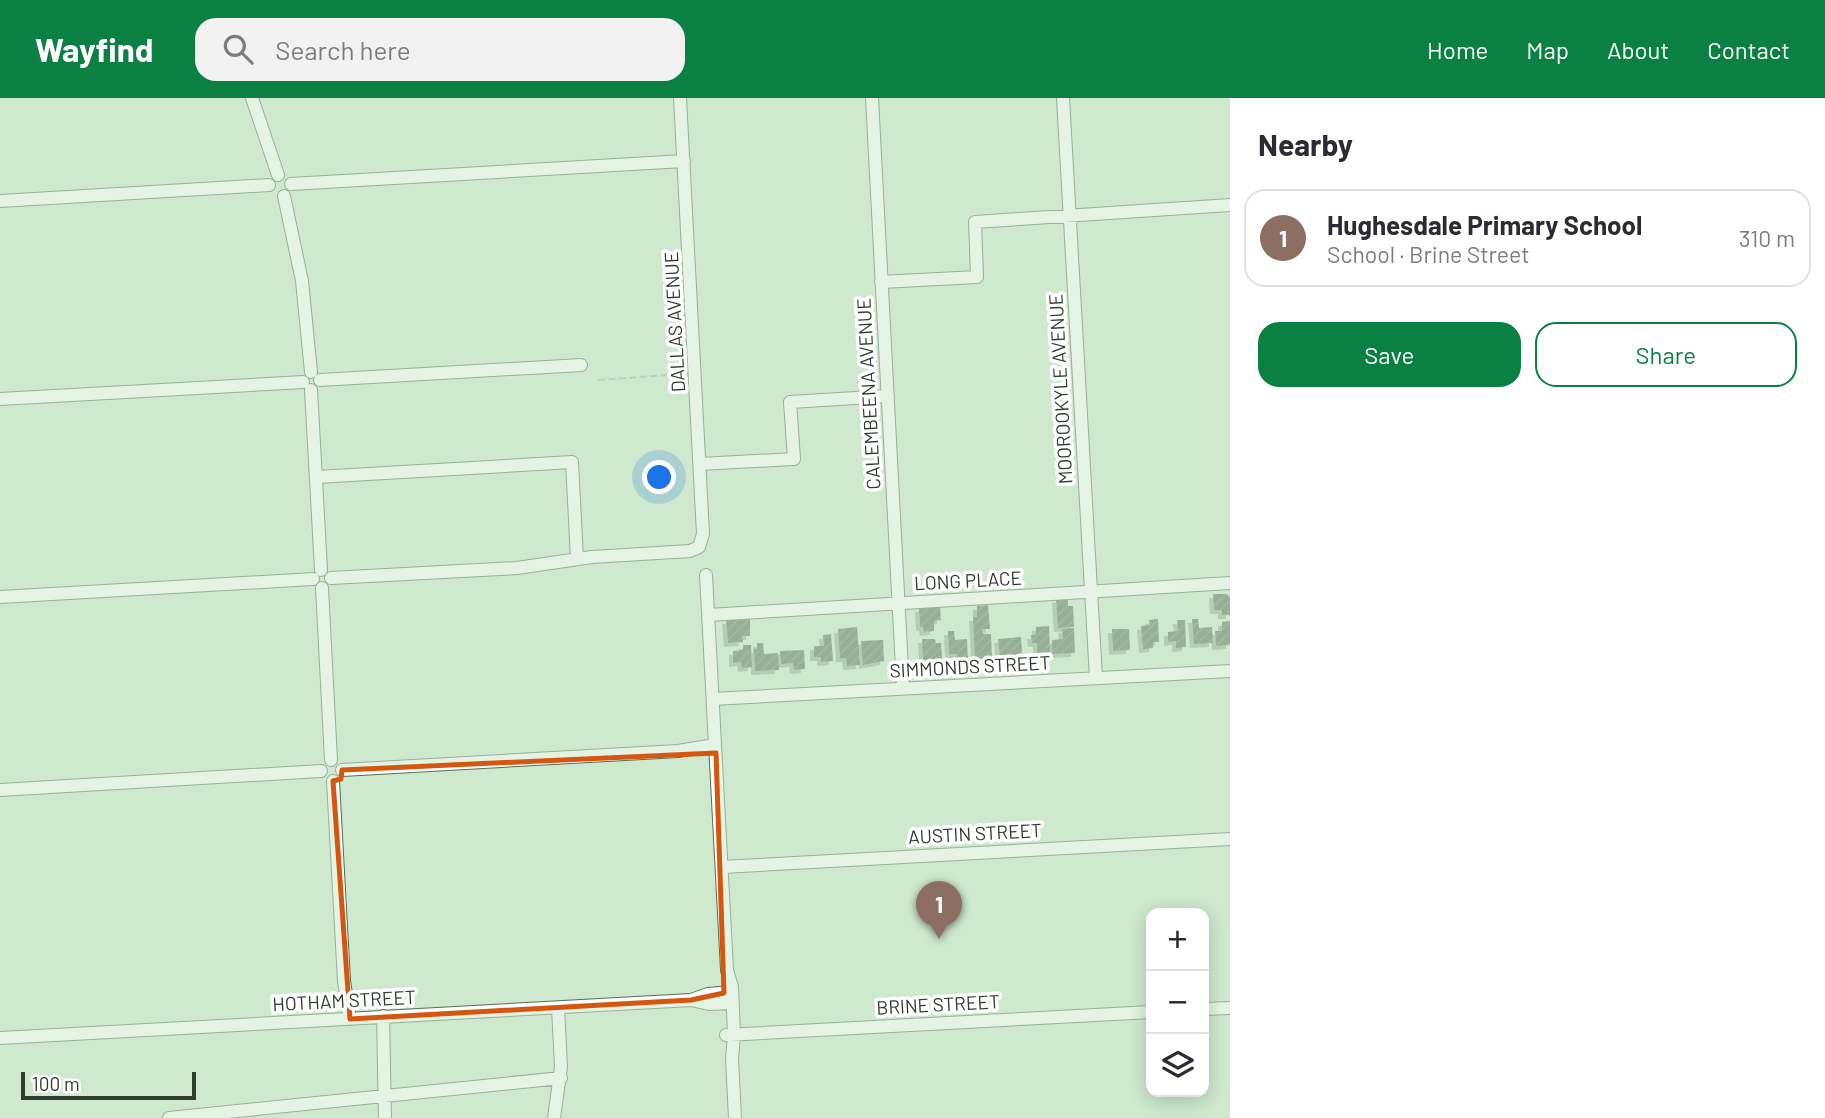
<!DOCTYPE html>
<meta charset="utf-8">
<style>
:root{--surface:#fff;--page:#f2f2f3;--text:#2b2b33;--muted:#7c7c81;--line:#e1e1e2;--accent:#0b8043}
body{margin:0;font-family:Barlow,sans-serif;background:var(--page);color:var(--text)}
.controls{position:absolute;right:21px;bottom:21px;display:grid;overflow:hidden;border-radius:14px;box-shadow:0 4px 18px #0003}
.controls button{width:63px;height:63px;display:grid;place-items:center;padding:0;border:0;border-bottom:2px solid var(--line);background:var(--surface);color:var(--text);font:35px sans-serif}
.scale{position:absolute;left:21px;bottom:18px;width:175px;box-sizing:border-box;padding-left:7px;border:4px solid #323d32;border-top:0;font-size:19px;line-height:24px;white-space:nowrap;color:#323d32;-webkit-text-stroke:5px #fff;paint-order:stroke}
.you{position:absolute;left:660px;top:380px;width:24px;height:24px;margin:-18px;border:5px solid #fff;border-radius:50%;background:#1a73e8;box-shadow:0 0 0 10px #1a73e833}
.badge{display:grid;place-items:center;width:46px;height:46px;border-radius:50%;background:var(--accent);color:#fff;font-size:23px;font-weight:700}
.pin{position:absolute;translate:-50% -58px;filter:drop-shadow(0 2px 4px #0008)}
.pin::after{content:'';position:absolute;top:37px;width:24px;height:21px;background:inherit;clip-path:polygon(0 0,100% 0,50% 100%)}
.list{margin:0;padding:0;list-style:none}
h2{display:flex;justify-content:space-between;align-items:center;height:91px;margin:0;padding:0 28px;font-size:30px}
h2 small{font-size:23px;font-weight:400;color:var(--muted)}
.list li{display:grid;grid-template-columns:46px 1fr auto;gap:21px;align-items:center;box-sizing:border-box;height:98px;margin:0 14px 14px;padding:0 14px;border:2px solid var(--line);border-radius:21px}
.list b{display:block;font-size:26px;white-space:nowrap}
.list p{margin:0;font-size:23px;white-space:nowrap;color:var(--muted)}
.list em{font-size:23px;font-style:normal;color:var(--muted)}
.actions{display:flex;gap:14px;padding:21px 28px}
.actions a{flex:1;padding:16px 0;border:2px solid var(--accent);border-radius:21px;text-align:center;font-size:24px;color:var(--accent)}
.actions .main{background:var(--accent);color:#fff}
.icon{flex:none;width:38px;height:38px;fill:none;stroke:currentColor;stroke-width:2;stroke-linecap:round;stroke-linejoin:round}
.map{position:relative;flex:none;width:1230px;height:1020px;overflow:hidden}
header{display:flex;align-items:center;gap:42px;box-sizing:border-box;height:98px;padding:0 35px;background:var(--accent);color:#fff}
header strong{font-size:33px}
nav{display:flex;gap:38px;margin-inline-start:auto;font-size:24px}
.search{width:490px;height:63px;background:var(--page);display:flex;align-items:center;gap:18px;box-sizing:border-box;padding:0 24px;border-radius:21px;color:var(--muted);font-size:26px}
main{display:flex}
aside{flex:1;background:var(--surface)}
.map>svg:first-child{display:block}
.building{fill:url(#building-hatch);filter:url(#shadow)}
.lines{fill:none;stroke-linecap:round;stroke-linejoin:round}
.minor-casing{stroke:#566d56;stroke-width:14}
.path{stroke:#9fb59f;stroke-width:2;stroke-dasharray:7 3.5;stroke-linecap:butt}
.minor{stroke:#fff;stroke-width:12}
.marked{fill:none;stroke:#d65610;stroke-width:5;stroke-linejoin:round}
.labels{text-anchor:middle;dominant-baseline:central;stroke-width:7;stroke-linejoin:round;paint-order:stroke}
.street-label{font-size:19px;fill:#323d32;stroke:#fff}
</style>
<header>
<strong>Wayfind</strong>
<div class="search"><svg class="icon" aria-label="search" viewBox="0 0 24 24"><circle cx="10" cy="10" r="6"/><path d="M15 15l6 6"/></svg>Search here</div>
<nav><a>Home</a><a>Map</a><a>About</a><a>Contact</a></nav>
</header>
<main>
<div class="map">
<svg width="1230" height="1020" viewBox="0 0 1230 1020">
<defs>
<pattern id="building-hatch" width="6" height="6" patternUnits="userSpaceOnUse" patternTransform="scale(1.75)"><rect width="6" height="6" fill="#526952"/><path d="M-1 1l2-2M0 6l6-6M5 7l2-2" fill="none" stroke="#6e806e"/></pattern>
<filter id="shadow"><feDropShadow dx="-4" dy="4" stdDeviation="0" flood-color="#0004"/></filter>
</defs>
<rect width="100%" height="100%" fill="#cee9ce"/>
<path class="building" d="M1213 496H1227L1230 500V517H1222V512H1214Z
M1068 500V508H1073L1074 529 1058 530 1056 501Z
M988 507 990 531H982L983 536H991L992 560 975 561 973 519H977V508Z
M940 509 941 522 934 523V533L924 534 923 529H920L919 510Z
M750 521V538H742L743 544 728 545 726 522Z
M1158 521 1159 544H1153V550L1143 551 1141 528 1150 527 1149 522Z
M1192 521H1198L1199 530 1212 529 1213 545 1194 546Z
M1177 522H1185L1186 549 1176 550V543L1168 544V534L1178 533Z
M1230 523V547L1216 548 1215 533H1222V524Z
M1049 528 1050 554 1037 555V545H1032L1031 537H1036V529Z
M857 529 860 567 847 568 846 560H840L838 531Z
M1074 530 1075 555 1052 556V542L1063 541 1062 531Z
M1112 531H1129L1130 552 1113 553Z
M948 533H954L955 542 967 541 968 562 957 563V556H949Z
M831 536 833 563 821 564V559H814V548H824L823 537Z
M1021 539 1022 555 1000 560 998 541Z
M922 541H935L936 545H941L942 561 923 562Z
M883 542 884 563 863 567 861 543Z
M757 545H763L764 556 778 555 779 572 755 573 754 551H757Z
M743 547H751L752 569 742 570 741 564 733 565V553L743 552Z
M804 552 805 571 794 572 793 565 781 566 780 553Z"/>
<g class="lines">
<g class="minor-casing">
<path id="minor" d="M252 0 278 77
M872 0 903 590
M1063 0 1096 580
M291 86 684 63
M284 98 302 183 311 274
M0 103 269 87
M881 184 977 179 975 124 1230 107
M320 282 581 267
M311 292 321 472
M0 301 303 284
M700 366 794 361 790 304 888 298
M317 379 572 364 577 461
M706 477 727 872 732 889 734 937 732 961 735 1020
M331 480 517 470 592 459 690 453 699 449 703 436 680 0
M322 490 331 662
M0 499 313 481
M709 517 1230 485
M713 601 1230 573
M342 672 678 653 715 647
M333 683 344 883 350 921
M0 692 321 673
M722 769 1230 741
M691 902 709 906 732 905
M1204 911 1230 910
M383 918 385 1020
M726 937 1151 914
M0 940 691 902 708 896 732 894
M169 1020 561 980
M554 1020 561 969 558 910"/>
</g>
<path class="path" d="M598 282 681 276"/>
<use href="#minor" class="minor"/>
</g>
<path d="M0 0H1230V1020H0ZM716 655 724 895 691 902 350 921 333 683 341 681 342 672Z" fill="#cee9ce" fill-opacity=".55" fill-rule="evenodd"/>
<path class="marked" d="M716 655 724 895 691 902 350 921 333 683 341 681 342 672Z"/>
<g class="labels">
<g class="street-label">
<text transform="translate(674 224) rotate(-93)">DALLAS AVENUE</text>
<text transform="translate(1060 291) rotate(-93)">MOOROOKYLE AVENUE</text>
<text transform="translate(868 296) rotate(-93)">CALEMBEENA AVENUE</text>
<text transform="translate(968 482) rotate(-3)">LONG PLACE</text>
<text transform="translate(970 568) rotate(-3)">SIMMONDS STREET</text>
<text transform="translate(975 735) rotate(-3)">AUSTIN STREET</text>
<text transform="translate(344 902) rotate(-3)">HOTHAM STREET</text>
<text transform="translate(938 906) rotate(-3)">BRINE STREET</text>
</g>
</g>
</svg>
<div class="controls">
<button>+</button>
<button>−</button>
<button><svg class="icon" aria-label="layers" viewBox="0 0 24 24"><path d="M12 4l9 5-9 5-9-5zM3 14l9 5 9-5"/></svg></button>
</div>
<div class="scale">100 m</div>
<div class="you"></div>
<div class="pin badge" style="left:939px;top:841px;background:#8d6e63">1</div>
</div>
<aside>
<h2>Nearby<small></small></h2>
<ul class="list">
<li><span class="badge" style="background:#8d6e63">1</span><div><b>Hughesdale Primary School</b><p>School · Brine Street</p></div><em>310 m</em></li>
</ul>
<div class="actions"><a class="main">Save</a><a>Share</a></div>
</aside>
</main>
